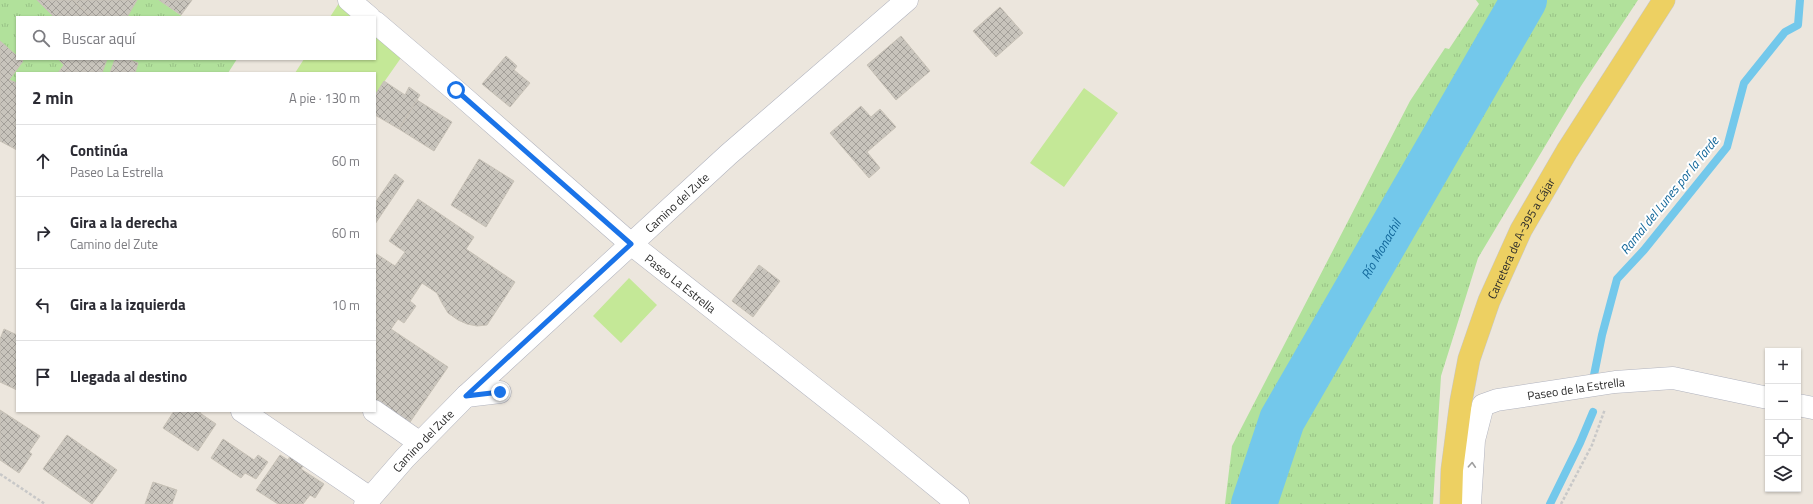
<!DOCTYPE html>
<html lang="es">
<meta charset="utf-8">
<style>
:root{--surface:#fff;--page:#f7f7f7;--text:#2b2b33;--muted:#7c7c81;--line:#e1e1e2}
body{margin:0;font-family:"Titillium Web",sans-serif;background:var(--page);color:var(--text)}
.controls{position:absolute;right:12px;bottom:12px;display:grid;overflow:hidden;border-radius:0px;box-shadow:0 1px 3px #0004}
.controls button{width:36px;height:36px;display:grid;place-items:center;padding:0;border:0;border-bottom:1px solid var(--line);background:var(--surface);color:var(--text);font:20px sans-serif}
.stop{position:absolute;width:12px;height:12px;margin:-9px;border:3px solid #1a73e8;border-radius:50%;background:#fff}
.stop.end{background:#1a73e8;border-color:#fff;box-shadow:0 1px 4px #0008}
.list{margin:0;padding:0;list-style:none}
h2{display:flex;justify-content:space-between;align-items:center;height:52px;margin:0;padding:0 16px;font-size:17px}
h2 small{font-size:13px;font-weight:400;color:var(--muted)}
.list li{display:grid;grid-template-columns:26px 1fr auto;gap:12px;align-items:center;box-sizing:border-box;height:72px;padding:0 16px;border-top:1px solid var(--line)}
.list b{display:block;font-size:15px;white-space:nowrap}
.list p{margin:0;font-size:13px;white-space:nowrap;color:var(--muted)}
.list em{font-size:13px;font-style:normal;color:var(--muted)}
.icon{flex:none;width:22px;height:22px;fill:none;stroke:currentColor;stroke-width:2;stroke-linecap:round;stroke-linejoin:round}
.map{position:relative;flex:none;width:1813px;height:504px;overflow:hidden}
.search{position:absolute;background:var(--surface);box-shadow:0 1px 3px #0004;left:16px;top:16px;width:360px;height:44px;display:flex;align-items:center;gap:10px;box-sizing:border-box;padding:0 14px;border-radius:0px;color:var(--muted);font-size:15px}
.panel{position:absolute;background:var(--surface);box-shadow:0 1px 3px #0004;left:16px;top:72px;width:360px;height:340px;border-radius:0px}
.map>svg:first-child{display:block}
.grass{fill:url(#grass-tufts)}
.pitch{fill:#c4e897}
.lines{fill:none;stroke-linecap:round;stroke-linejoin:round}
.stream{stroke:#73c8eb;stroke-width:8}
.river{stroke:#73c8eb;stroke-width:46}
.building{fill:url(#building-cross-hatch);stroke:#c8c2b7}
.minor-casing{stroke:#b1b3be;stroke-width:23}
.major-casing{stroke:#c8c8c8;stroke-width:23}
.path{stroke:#c8c8c8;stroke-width:2.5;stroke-dasharray:3 2;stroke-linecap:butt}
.minor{stroke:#fff;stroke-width:22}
.major{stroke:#edd062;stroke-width:22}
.oneway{stroke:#a0a0a0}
.route{stroke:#1a73e8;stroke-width:5}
.labels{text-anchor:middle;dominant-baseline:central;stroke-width:4;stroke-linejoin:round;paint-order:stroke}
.street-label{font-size:12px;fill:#2b2b2b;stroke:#fff}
.water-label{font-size:13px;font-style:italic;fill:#169;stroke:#fff}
</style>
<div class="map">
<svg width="1813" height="504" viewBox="0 0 1813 504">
<defs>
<pattern id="grass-tufts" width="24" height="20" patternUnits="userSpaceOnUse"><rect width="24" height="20" fill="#b1e19b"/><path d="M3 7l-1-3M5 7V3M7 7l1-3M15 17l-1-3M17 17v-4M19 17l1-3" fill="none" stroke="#98c186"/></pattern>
<pattern id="building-cross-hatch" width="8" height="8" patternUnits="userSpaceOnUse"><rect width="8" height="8" fill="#c8c4bc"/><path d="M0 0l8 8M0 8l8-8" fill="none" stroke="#a39f99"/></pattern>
</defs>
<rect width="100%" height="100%" fill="#ece6dd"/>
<path class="grass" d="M0 0H37L54 17H17V56L0 41Z
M137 0H159L183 17H127Z
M1476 0H1638L1581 86 1478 258 1441 376 1433 504H1225L1232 446 1410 101 1445 48 1449 49 1479 4Z
M21 59H58L64 65 58 73H17V83L9 80 23 61Z
M107 59H237L228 73H102Z"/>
<path class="pitch" d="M341 0 360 17H330Z
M375 30 403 55 375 95V73H295L304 59H375Z
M1084 88 1118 113 1064 187 1030 163Z
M629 278 657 305 621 343 593 316Z"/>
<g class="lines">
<path class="stream" d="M1594 375 1602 335 1617 279 1644 250 1727 147 1744 83 1785 32 1798 25 1800 0
M1550 504 1580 443 1593 412"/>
<path class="river" id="s1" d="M1254 504 1282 420 1524 0"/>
</g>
<path class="building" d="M37 0H73L91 17H54Z
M73 0H137L127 17H91Z
M159 0H192L181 15Z
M1000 7 1023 33 996 57 973 31Z
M901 36 930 71 896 100 867 65Z
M0 41 17 56V59L23 61 9 80 17 83V150L0 141Z
M506 56 517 66 514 70 530 83 510 107 482 84Z
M58 59H107L102 73H58L64 65Z
M115 59H128L138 63 135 73H110Z
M384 81 405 95 409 87 420 95 399 129 375 115V95Z
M417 100 452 122 434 151 399 129Z
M861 106 871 117 880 109 896 127 867 152 880 168 869 178 830 133Z
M479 159 514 181 486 227 451 205Z
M395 174 404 181 375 224V203Z
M418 199 474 237 466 249 515 282 487 325 477 326 467 324 458 320 448 313 442 303 437 293 422 283 410 301 416 306 404 323 398 319 391 329 448 367 408 425 375 402V253L395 266 405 252 389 241Z
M759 265 780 281 753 317 732 301Z
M4 329 17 335V390L0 382V339Z
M0 410 40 436 29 452 32 454 19 473 0 460Z
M174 411H201L200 413 216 424 198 451 163 428Z
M67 435 117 470 92 504 43 469Z
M223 439 254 460 258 455 268 462 256 479 245 473 241 478 211 458Z
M291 454 305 463 301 469 324 484 315 498 310 495 303 504H278L256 490 280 455 288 460Z
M153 482 177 490 172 504H145Z"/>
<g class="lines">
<g class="minor-casing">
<g id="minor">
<path d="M349 0 369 17"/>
<path id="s2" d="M375 22 455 90 631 244 875 436 958 504"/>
<path d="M466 396 500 392"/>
<path d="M1798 405 1813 408"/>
<path d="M242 411 370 498"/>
<path d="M374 411 420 443"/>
<path id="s3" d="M365 504 405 458 466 396 729 154 907 0"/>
<path id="s4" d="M1470 504 1474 440 1483 405 1497 400 1615 382 1673 378 1768 398"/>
</g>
</g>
<g class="major-casing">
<g id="major">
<path id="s5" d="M1451 504 1452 470 1461 401 1469 359 1489 301 1521 230 1567 151 1664 0"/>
</g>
</g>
<path class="path" d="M0 474 45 504
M1561 504 1592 445 1605 409"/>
<use href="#minor" class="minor"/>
<use href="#major" class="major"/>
</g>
<defs><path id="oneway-chevron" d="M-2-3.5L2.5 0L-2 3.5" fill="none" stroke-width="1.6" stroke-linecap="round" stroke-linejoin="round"/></defs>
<use class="oneway" href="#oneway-chevron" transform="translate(1472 465) rotate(-87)"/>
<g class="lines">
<path class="route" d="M456 90 631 244 466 396 500 392"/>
</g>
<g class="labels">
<g class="street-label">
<text stroke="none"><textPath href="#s3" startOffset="434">Camino del Zute</textPath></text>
<text stroke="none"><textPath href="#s5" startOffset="278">Carretera de A-395 a Cájar</textPath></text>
<text stroke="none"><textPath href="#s2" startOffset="402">Paseo La Estrella</textPath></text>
<text stroke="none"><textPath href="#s4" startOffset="195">Paseo de la Estrella</textPath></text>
<text stroke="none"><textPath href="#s3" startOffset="86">Camino del Zute</textPath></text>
</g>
<g class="water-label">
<text transform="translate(1669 195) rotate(-51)">Ramal del Lunes por la Tarde</text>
<text stroke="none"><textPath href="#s1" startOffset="286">Río Monachil</textPath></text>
</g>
</g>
</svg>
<div class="controls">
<button>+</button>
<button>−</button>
<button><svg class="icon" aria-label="locate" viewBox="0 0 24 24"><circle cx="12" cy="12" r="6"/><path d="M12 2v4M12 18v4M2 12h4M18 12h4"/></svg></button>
<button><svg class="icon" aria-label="layers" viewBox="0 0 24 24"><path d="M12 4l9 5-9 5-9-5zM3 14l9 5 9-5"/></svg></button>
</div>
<div class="stop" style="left:456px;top:90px"></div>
<div class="stop end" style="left:500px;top:392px"></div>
<div class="search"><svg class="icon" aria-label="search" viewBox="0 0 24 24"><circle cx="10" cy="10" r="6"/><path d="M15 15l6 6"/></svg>Buscar aquí</div>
<section class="panel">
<h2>2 min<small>A pie · 130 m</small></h2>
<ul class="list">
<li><svg class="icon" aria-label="ahead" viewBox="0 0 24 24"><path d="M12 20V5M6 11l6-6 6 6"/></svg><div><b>Continúa</b><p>Paseo La Estrella</p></div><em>60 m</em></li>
<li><svg class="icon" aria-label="right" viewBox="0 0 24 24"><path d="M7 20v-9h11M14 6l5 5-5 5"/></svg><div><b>Gira a la derecha</b><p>Camino del Zute</p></div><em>60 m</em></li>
<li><svg class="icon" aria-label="left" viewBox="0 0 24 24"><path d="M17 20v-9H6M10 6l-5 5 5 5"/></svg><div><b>Gira a la izquierda</b></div><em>10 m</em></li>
<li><svg class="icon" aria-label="arrive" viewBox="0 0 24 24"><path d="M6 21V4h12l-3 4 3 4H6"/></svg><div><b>Llegada al destino</b></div></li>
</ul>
</section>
</div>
